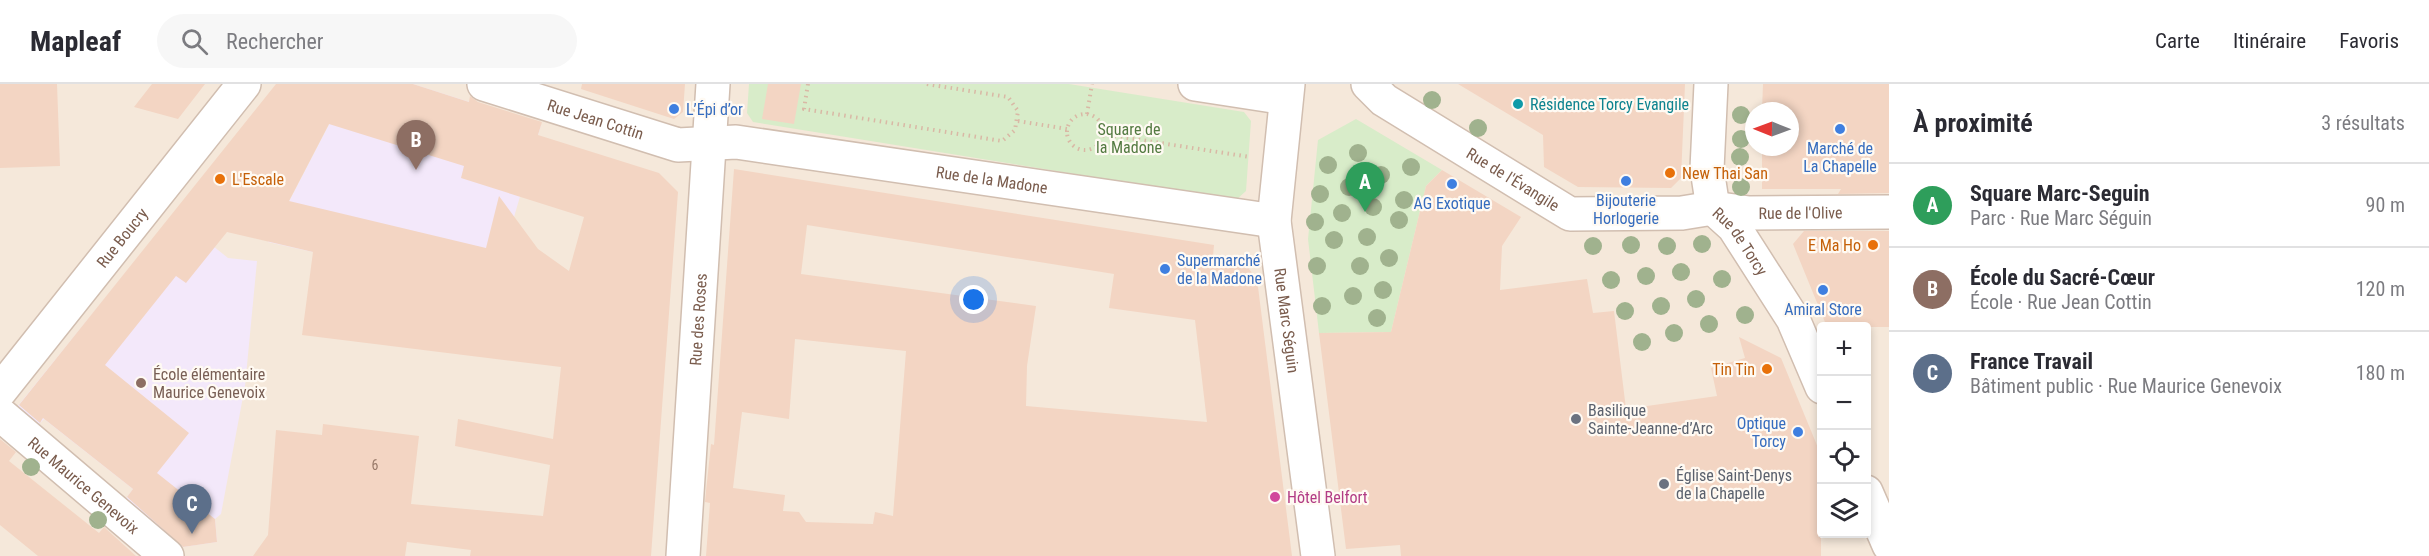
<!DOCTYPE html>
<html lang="fr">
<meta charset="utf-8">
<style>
:root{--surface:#fff;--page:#f7f7f7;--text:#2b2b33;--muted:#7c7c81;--line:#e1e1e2;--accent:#e76f51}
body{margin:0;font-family:"Roboto Condensed",sans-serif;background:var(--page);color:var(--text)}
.controls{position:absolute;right:18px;bottom:18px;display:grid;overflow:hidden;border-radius:6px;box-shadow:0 3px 9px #0003}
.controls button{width:54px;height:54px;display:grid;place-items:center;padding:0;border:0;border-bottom:2px solid var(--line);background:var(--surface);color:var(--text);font:30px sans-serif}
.compass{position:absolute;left:1745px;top:18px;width:54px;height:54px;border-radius:50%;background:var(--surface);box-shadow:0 3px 9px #0003;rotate:271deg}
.you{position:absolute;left:974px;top:216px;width:21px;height:21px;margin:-15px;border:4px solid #fff;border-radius:50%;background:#1a73e8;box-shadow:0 0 0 9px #1a73e833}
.badge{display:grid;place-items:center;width:39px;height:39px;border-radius:50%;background:var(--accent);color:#fff;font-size:20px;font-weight:700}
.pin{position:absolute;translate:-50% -50px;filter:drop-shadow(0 2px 3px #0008)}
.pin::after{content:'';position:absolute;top:32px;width:21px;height:18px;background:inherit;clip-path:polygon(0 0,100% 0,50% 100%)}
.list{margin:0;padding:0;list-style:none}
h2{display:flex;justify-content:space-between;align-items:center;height:78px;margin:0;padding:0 24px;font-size:26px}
h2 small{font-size:20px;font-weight:400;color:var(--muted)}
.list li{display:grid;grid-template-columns:39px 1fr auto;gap:18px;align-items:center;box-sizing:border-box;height:84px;padding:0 24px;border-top:2px solid var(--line)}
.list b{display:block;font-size:22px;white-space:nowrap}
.list p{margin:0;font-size:20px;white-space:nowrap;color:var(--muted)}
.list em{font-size:20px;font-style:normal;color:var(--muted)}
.icon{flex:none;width:33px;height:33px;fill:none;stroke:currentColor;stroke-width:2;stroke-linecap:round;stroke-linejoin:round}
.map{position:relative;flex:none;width:1889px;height:472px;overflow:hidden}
header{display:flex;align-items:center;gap:36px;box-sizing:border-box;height:84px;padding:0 30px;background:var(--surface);border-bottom:2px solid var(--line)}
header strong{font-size:28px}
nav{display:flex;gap:33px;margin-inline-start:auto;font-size:21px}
.search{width:420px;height:54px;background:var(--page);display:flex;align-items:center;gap:15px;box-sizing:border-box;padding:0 21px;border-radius:33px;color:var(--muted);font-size:22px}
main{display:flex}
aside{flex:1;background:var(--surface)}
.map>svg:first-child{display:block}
.residential{fill:#f5e8da;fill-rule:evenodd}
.education{fill:#f3e8fa}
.green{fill:#d8ecc9}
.building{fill:#f3d5c3;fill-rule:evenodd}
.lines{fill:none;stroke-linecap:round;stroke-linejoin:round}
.minor-casing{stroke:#d1beb0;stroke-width:36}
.path{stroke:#d9b8a5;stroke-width:4;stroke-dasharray:1.5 4.5;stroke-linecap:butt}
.minor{stroke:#fff;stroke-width:33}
.tree{fill:#a0b28e}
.culture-dot{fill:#0f9aa8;stroke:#fffaf3;stroke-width:2}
.shop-dot{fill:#3f7fe0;stroke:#fffaf3;stroke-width:2}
.food-dot{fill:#e8710a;stroke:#fffaf3;stroke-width:2}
.education-dot{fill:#8d6e63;stroke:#fffaf3;stroke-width:2}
.worship-dot{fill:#6b7280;stroke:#fffaf3;stroke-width:2}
.hotel-dot{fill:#d1479c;stroke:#fffaf3;stroke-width:2}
.labels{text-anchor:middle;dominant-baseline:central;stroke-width:4.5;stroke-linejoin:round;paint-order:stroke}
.number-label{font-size:14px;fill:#987a6a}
.culture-label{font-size:16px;fill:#0d838f;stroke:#fffaf3;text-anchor:start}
.shop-label{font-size:16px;fill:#366cbe;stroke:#fffaf3}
.street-label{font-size:16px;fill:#7a5c4d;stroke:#fffaf3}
.park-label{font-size:16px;fill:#537a41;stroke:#fffaf3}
.food-label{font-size:16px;fill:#c56008;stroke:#fffaf3;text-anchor:start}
.education-label{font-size:16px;fill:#785e54;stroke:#fffaf3;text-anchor:start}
.worship-label{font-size:16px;fill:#5b616d;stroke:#fffaf3;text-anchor:start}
.hotel-label{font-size:16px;fill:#b23c85;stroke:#fffaf3;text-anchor:start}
</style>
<header>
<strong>Mapleaf</strong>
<div class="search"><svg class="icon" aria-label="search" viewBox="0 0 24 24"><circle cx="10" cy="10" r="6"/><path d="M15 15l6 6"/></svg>Rechercher</div>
<nav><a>Carte</a><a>Itinéraire</a><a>Favoris</a></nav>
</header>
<main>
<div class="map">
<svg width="1889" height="472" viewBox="0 0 1889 472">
<rect width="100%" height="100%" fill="#fdf6ec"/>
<path class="residential" d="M0 0H1889V472H0ZM1754 27H1790V63H1754ZM1822 243H1866V450H1822Z"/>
<path class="education" d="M350 0H413L541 41 492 208 268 158Z
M173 130 228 174 257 177 245 302 221 430 215 435 217 458 183 463 125 416 133 405 44 335 34 345 13 328Z"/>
<path class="green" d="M749 0H1069L1244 28 1251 37 1246 107 1236 116 753 38 747 29Z
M1356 35 1442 86 1426 102 1391 248 1319 249 1308 155 1318 56Z"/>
<path class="building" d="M0 0H57L60 82 0 84Z
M152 0H205L178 35 134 23Z
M276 0H413L469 18 470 12 478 18 542 38 538 51 659 89 678 108 651 472H470L471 466 407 458 405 472H253L268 451 276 346 322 351 323 340 419 352 411 420 543 432 550 381 455 362 458 335 553 355 561 283 302 251 313 168 227 148 186 199 176 192 105 281 189 349 157 389 215 435 217 458 183 463 127 413 133 405 43 334 40 339 19 321ZM329 40 464 82 461 94 584 133 569 187 538 165 499 112 486 164 289 117Z
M582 0H685L683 28 674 35 581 5Z
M768 0H801L794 40 762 35Z
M1458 0H1685L1681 94 1671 104 1578 103 1544 83 1543 51Z
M1763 0H1889V109L1838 110 1841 105H1762V63H1790V27H1762Z
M734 85 1214 161 1213 172 1245 180 1257 195 1292 472H706L710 419 705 418 706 407 711 360 714 361ZM807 141 1114 190 1109 224 1195 236 1207 338 1026 322 1027 282 1036 222 801 190ZM795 255 906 267 893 432 875 428 873 440 806 438 799 428 783 427 785 411 733 404 742 328 789 335Z
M1442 86 1521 133 1502 162 1500 206 1587 195 1593 229 1614 227 1626 325 1717 312 1711 284 1745 274 1739 253 1781 274 1821 371V472H1401L1400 461 1346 465 1319 249 1391 248 1426 102Z
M1804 147H1889V243H1827L1793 160Z
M0 355 16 368 9 377 99 449 104 443 136 472H38L0 441Z"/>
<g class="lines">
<g class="minor-casing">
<g id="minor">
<path id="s1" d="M484 0 678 61 736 58 1274 137"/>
<path d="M1195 0 1286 14"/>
<path id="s2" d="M1288 0 1274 137 1318 472"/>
<path id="s3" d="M1368 0 1384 16 1570 130 1682 129 1713 124 1749 129 1889 128"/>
<path id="s4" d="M1711 0 1707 85 1713 124 1734 143 1793 235 1822 303"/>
<path id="s5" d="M0 307 244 0"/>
<path id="s6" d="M0 330 167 472"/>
<path d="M1866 408 1889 461"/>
<path id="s7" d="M683 472 713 0"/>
</g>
</g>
<path class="path" d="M808 0 804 25 1002 57 1015 46 1018 27 1008 13 926 0
M1067 48a18 18 0 1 1 36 0a18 18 0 1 1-36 0Z
M1087 30 1092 0
M1018 37 1067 45
M1103 50 1250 73"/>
<use href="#minor" class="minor"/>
</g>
<g class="tree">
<circle cx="1432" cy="16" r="9"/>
<circle cx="1741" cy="31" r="9"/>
<circle cx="1478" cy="44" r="9"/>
<circle cx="1741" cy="55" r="9"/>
<circle cx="1358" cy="69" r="9"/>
<circle cx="1740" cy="73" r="9"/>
<circle cx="1328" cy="81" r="9"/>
<circle cx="1411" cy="83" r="9"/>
<circle cx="1381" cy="91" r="9"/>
<circle cx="1349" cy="103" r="9"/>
<circle cx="1741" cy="103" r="9"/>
<circle cx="1320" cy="110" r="9"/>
<circle cx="1404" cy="116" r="9"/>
<circle cx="1373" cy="123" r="9"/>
<circle cx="1342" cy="129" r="9"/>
<circle cx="1399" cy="136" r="9"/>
<circle cx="1315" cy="138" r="9"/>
<circle cx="1367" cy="153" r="9"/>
<circle cx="1334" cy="156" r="9"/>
<circle cx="1702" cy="160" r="9"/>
<circle cx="1631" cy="161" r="9"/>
<circle cx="1593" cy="162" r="9"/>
<circle cx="1667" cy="162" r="9"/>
<circle cx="1389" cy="174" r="9"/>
<circle cx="1317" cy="182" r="9"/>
<circle cx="1360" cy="182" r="9"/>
<circle cx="1681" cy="188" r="9"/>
<circle cx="1646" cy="192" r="9"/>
<circle cx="1722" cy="195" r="9"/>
<circle cx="1611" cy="196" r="9"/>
<circle cx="1383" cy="206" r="9"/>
<circle cx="1353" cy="212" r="9"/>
<circle cx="1696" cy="215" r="9"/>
<circle cx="1322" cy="222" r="9"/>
<circle cx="1661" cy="222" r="9"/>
<circle cx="1625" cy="227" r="9"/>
<circle cx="1745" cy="231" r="9"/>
<circle cx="1377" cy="234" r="9"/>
<circle cx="1709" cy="240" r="9"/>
<circle cx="1674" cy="249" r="9"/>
<circle cx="1642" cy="258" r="9"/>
<circle cx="31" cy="383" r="9"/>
<circle cx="98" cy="436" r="9"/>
</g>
<circle class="culture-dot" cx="1518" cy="20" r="6"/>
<g class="shop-dot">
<circle cx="674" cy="25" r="6"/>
<circle cx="1840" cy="45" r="6"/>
<circle cx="1626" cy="97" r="6"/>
<circle cx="1452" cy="100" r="6"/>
<circle cx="1165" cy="185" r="6"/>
<circle cx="1823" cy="206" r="6"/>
<circle cx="1798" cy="348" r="6"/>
</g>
<g class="food-dot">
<circle cx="1670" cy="89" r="6"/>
<circle cx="220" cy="95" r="6"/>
<circle cx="1873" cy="161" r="6"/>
<circle cx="1767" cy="285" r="6"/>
</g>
<circle class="education-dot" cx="141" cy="299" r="6"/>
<g class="worship-dot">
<circle cx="1576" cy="335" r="6"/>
<circle cx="1664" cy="400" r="6"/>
</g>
<circle class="hotel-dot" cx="1275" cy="413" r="6"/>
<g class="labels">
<g class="number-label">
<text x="375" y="381">6</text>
</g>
<g class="culture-label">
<text x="1530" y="20">Résidence Torcy Evangile</text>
</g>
<g class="shop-label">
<text x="686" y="25" text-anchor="start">L’Épi d’or</text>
<text x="1840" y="64">Marché de<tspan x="1840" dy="18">La Chapelle</tspan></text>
<text x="1626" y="116">Bijouterie<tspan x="1626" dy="18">Horlogerie</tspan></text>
<text x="1452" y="119">AG Exotique</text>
<text x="1177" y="176" text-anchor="start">Supermarché<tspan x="1177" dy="18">de la Madone</tspan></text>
<text x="1823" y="225">Amiral Store</text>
<text x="1786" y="339" text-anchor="end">Optique<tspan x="1786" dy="18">Torcy</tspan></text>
</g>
<g class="street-label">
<text stroke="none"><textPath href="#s1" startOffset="117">Rue Jean Cottin</textPath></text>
<text stroke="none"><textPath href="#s3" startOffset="174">Rue de l'Évangile</textPath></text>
<text stroke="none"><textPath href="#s1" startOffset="520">Rue de la Madone</textPath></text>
<text stroke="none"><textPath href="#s3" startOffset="472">Rue de l'Olive</textPath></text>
<text stroke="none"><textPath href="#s5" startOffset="196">Rue Boucry</textPath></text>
<text stroke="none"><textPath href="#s4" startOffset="168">Rue de Torcy</textPath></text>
<text stroke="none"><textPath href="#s7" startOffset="237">Rue des Roses</textPath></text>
<text stroke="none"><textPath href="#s2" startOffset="238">Rue Marc Séguin</textPath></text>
<text stroke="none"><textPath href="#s6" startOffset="110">Rue Maurice Genevoix</textPath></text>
</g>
<g class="park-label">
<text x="1129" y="45">Square de<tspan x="1129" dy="18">la Madone</tspan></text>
</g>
<g class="food-label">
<text x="1682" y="89">New Thai San</text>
<text x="232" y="95">L'Escale</text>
<text x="1861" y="161" text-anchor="end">E Ma Ho</text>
<text x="1755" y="285" text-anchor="end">Tin Tin</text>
</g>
<g class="education-label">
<text x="153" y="290">École élémentaire<tspan x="153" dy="18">Maurice Genevoix</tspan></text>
</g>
<g class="worship-label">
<text x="1588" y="326">Basilique<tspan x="1588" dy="18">Sainte-Jeanne-d’Arc</tspan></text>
<text x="1676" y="391">Église Saint-Denys<tspan x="1676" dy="18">de la Chapelle</tspan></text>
</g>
<g class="hotel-label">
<text x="1287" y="413">Hôtel Belfort</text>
</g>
</g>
</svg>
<div class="controls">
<button>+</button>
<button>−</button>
<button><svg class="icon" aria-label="locate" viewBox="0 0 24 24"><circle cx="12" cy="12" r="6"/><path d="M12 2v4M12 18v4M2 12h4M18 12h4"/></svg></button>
<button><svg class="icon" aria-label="layers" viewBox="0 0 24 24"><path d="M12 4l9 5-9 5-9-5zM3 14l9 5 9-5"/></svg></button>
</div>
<svg class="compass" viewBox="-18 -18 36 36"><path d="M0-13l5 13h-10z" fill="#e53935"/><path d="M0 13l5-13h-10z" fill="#7c7c81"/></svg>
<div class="you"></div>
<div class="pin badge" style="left:1365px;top:128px;background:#2e9e5b">A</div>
<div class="pin badge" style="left:416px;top:86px;background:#8d6e63">B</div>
<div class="pin badge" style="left:192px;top:450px;background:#5c6f8a">C</div>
</div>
<aside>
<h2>À proximité<small>3 résultats</small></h2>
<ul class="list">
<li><span class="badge" style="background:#2e9e5b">A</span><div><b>Square Marc-Seguin</b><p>Parc · Rue Marc Séguin</p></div><em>90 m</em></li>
<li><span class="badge" style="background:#8d6e63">B</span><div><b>École du Sacré-Cœur</b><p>École · Rue Jean Cottin</p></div><em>120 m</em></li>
<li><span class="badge" style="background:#5c6f8a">C</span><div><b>France Travail</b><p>Bâtiment public · Rue Maurice Genevoix</p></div><em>180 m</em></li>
</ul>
</aside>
</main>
